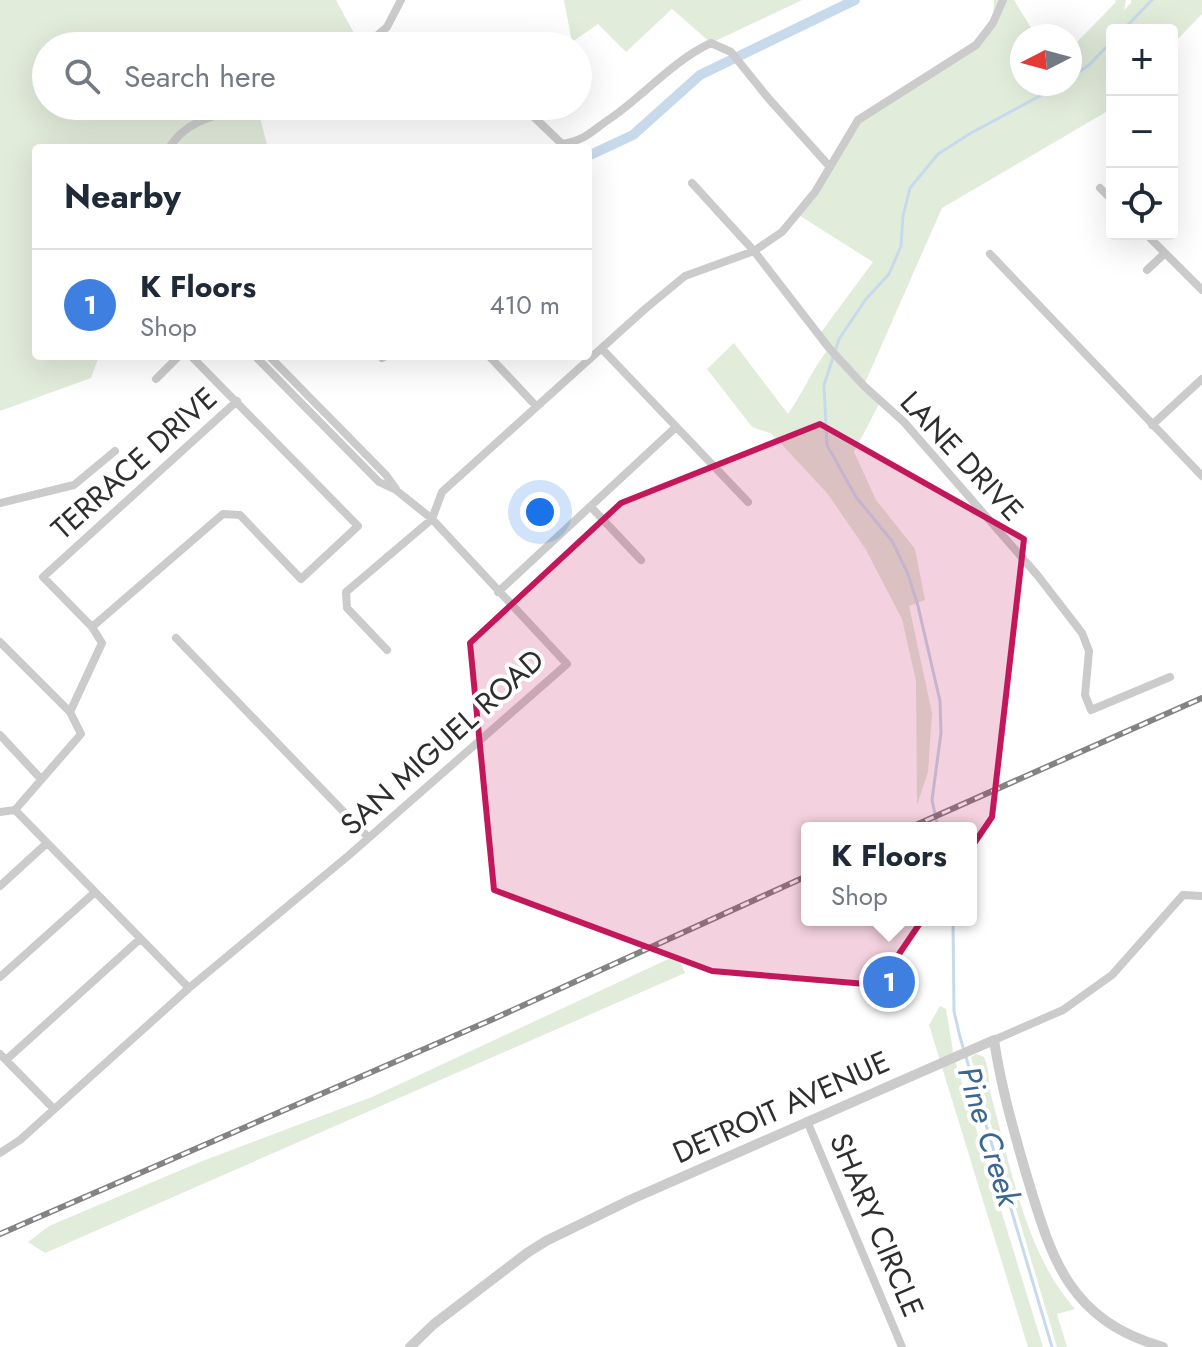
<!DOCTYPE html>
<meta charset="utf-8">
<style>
:root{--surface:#fff;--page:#f2f2f3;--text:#1f2937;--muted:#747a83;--line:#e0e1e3;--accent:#0f766e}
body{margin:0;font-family:Jost,sans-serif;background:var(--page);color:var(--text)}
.controls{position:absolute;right:24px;top:24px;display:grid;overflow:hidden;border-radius:8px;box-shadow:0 8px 32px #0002}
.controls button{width:72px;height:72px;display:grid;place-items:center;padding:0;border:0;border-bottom:2px solid var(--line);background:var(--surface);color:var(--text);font:40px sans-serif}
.compass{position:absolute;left:1010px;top:24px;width:72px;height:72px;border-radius:50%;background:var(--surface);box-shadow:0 8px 32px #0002;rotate:264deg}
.you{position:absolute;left:540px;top:512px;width:28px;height:28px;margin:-20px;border:6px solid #fff;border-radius:50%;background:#1a73e8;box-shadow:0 0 0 12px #1a73e833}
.badge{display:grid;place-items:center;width:52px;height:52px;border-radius:50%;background:var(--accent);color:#fff;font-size:26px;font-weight:700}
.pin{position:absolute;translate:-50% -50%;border:4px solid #fff;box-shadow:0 2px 8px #0006}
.popup{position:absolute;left:801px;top:822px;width:176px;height:104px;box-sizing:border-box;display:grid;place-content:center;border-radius:8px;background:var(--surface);filter:drop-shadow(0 2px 6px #0005);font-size:26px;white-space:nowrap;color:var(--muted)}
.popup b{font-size:30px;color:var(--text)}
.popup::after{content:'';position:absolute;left:50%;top:100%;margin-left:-16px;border:16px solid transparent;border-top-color:var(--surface)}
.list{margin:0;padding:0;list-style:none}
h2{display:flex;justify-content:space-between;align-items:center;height:104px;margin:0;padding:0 32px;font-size:34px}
h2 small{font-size:26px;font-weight:400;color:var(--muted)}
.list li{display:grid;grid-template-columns:52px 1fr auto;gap:24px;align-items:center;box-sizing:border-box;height:112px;padding:0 32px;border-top:2px solid var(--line)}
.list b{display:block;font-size:30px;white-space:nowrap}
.list p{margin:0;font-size:26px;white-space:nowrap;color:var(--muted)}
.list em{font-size:26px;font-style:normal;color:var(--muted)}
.icon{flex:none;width:44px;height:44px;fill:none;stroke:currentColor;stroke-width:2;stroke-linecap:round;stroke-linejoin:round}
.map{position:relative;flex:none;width:1202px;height:1347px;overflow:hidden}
.search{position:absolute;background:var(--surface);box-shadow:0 8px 32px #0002;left:32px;top:32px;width:560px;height:88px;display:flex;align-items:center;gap:20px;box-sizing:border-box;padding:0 28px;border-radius:44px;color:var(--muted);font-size:30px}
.panel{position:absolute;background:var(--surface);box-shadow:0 8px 32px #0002;left:32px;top:144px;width:560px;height:216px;border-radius:8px}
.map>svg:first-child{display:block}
.green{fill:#e2ecdb}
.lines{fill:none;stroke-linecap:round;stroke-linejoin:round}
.stream{stroke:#c7daec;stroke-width:3}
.canal{stroke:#c7daec;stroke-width:10}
.minor{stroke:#cbcbcb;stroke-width:8}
.tertiary{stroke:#cbcbcb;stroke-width:10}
.rail-casing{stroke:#838383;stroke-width:6}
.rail{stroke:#fff;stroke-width:3;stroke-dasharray:9;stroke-linecap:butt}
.marked{fill:#c2185b;fill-opacity:0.2;stroke:#c2185b;stroke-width:6;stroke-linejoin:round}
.labels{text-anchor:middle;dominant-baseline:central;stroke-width:8;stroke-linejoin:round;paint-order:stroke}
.street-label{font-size:30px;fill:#2e2e2e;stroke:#fff}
.water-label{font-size:32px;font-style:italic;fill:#3b6791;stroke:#fff}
</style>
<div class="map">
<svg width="1202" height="1347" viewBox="0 0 1202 1347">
<rect width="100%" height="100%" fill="#fff"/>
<path class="green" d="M0 0H336L361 46H46V106H257L268 148H36V356H99L91 378 0 411Z
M564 0H802L711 43 672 9 626 52 598 24 572 42Z
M994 0H1014L1036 36H1022V84H1070V49L1116 2 1115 0H1126L1124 10 1131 3V0H1202V14L1172 45V30H1112V107L1106 112 942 208 864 385 880 402 854 452 876 500 915 549 925 600 909 606 932 713 928 772 917 805 916 681 902 619 865 548 827 493 772 434 752 427 707 369 734 343 788 414C803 393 812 369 829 348L819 335 873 262 797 214 858 120 976 45 993 23Z
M677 955 685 973 45 1253 28 1242 49 1226 200 1162 372 1097Z
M940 1006 946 1009 954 1057 1043 1347H1028L929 1025Z
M976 1054 984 1057C990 1070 988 1085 992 1099 1012 1170 1025 1252 1075 1309L1057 1314 1067 1347H1057L971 1057Z"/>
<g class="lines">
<path class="stream" d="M1123 30 1152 0
M1070 78 1089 65 1112 41
M938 828 932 800 941 733 940 701 918 606 908 574 892 541 856 497 827 445 824 385 839 339 866 299 889 274 901 246 903 216 910 188 938 154 971 133 1062 84
M953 920 954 1011 960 1037 1052 1347"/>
<path class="canal" d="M588 156 633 135 700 75 855 0"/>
<path class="minor" d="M365 46 387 27 401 0
M535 118 562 144C587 140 591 131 611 118 644 95 674 60 711 43L731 52 769 99 830 167
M169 148C188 118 217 116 249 106
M692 183 754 251 829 348 864 386 904 422 1038 576 1082 633 1089 651 1085 695 1091 710 1170 677
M1100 188 1112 200
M1146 234 1202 290
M990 254 1202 476
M1147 270 1165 253
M602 349 748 502
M269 356 386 475 396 489
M489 356 536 406
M382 358 386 356
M156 379 179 356
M1152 425 1202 379
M0 503 74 485 115 451
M591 507 641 560
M498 592 676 427
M92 627 43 577 237 401
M176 638 368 837
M0 642 70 712 81 734 15 810 189 988
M387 650 347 608 346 592 432 519 442 492 645 309 685 276 754 251 782 232 815 192 858 120 976 45 993 23 1003 0
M70 712 102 643 92 627 223 514 240 515 301 579 358 526 191 356
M0 735 41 779
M0 812 15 810
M0 886 47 843
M0 977 94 893
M994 1040 1063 1010 1112 975 1183 895 1202 896
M0 1054 53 1108
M6 1060 140 939
M807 1121 902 1347
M0 1153 20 1140 189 988 348 856 567 664 432 519 396 490 379 482 255 356"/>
<path class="tertiary" d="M410 1347 434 1324 527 1253 546 1241 632 1199 994 1040C1001 1086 1012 1125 1025 1170 1051 1256 1066 1319 1163 1347"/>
<g class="rail-casing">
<path id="rail" d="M909 828 1202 698
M0 1234 491 1020 807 876"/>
</g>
<use href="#rail" class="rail"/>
</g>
<path class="marked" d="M820 424 1024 539 992 817 878 985 712 971 494 890 470 643 621 503Z"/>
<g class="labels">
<g class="street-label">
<text transform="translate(962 456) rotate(47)">LANE DRIVE</text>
<text transform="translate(134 463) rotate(-42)">TERRACE DRIVE</text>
<text transform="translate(442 742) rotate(-42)">SAN MIGUEL ROAD</text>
<text transform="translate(781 1107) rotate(-24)">DETROIT AVENUE</text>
<text transform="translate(877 1225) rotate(67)">SHARY CIRCLE</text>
</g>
<g class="water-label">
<text transform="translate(989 1136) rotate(73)">Pine Creek</text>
</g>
</g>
</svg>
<div class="controls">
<button>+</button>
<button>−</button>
<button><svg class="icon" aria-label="locate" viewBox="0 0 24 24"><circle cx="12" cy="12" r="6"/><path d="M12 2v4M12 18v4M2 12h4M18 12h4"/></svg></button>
</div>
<svg class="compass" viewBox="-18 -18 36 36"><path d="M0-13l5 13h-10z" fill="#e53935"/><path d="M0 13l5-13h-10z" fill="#747a83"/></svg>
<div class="you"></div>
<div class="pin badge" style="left:889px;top:982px;background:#3f7fe0">1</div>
<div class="popup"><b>K Floors</b>Shop</div>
<div class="search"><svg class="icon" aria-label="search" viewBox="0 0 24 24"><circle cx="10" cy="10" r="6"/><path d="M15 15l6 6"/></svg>Search here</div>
<section class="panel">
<h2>Nearby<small></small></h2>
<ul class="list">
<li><span class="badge" style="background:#3f7fe0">1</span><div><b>K Floors</b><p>Shop</p></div><em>410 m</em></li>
</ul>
</section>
</div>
